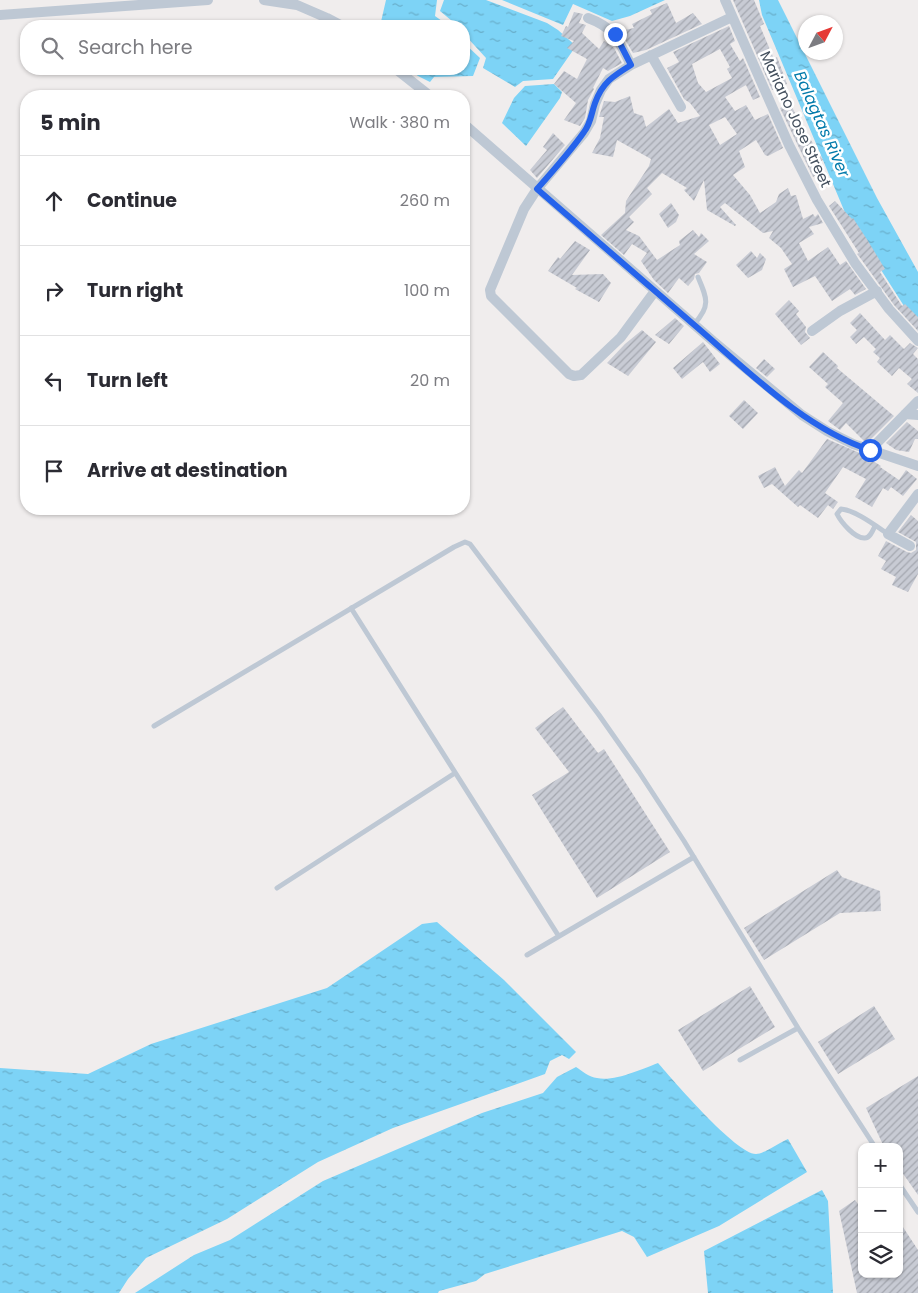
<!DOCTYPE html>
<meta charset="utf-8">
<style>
:root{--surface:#fff;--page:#f2f2f3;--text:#2b2b33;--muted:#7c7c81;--line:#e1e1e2}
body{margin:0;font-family:Poppins,sans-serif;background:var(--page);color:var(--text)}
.controls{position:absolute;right:15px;bottom:15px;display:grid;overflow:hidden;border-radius:10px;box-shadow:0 1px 4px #0004}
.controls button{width:45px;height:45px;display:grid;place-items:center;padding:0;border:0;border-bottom:1px solid var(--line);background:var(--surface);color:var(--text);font:25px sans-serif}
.compass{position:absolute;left:798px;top:15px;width:45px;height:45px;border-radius:50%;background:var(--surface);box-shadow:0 1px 4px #0004;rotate:49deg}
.stop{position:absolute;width:15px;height:15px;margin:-11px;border:4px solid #2563eb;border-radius:50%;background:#fff}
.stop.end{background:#2563eb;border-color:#fff;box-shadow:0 1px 5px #0008}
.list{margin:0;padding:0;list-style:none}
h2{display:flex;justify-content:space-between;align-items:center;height:65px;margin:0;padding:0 20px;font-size:21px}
h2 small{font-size:16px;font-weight:400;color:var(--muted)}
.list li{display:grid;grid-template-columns:32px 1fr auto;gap:15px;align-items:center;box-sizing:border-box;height:90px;padding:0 20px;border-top:1px solid var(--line)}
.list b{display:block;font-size:19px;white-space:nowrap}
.list em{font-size:16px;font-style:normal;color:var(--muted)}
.icon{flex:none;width:28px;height:28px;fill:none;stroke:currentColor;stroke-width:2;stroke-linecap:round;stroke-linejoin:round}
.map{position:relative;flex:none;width:918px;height:1293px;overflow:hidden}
.search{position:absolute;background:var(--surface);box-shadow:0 1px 4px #0004;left:20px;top:20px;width:450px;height:55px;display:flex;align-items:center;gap:12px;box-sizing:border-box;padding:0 18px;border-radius:20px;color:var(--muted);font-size:19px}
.panel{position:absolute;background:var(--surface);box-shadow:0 1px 4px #0004;left:20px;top:90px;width:450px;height:425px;border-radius:20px}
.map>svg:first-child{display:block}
.water{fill:url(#water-ripples)}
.building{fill:url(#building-hatch);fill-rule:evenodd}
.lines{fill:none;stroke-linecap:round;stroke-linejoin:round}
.service{stroke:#bec8d4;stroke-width:5}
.minor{stroke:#bec8d4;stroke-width:10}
.route{stroke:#2563eb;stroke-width:6}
.labels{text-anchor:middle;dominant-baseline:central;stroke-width:5;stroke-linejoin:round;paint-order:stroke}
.street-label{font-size:15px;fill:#434f5d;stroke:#fff}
.water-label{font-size:16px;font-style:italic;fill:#017aab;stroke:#fff}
</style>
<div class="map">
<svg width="918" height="1293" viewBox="0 0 918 1293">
<defs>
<pattern id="water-ripples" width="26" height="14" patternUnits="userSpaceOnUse" patternTransform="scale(1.25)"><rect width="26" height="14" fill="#7dd3f6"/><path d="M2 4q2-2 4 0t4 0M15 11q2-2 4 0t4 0" fill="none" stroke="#68aeca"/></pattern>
<pattern id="building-hatch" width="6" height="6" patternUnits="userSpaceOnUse" patternTransform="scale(1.25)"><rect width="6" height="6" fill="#c8cbd4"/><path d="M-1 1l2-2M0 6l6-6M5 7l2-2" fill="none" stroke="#a4a7af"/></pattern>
</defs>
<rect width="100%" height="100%" fill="#f0eded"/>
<path class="water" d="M386 0H437L435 16 449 26H380Z
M444 0H486L547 23 558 30 576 46 553 79 523 81 515 87 483 68 486 58 464 34V26H458L440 11Z
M502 0H665L630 16 612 21 573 4 563 25Z
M759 0H778L877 198 918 272V328L846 215 762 15Z
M464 43 480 58 473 76 434 77 430 82 418 76 409 69H464Z
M554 84 562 92 560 98 526 146 502 123 514 98 525 86Z
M437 922 504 980 576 1052 569 1059 562 1055 550 1061 545 1074 393 1128 318 1162 227 1219 146 1258 128 1279 119 1293H0V1068L88 1074 151 1044 327 988 422 924Z
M658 1063C673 1080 736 1154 756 1154 764 1154 780 1142 788 1139L807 1172 719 1226 647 1257 634 1237 622 1231 485 1274 476 1281 439 1291 438 1293H135L194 1255 230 1240 323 1181 482 1113 543 1093 557 1077 576 1067C582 1071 589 1077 597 1078 614 1082 642 1069 658 1063Z
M822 1190 828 1201 833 1293H708L704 1251Z"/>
<path class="building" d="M733 0H754L764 24 760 26 774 59 777 57 787 84 772 90Z
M667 3 676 23 693 13 702 24 646 50 633 53 620 31 634 28 632 24 652 14 650 10Z
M574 12 583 14 579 23 586 25 582 33 599 49 604 41 614 48 622 63 608 71 603 68 593 88 594 89 588 100 585 118 580 126 564 120 576 103 554 84 564 71 577 79 587 59 567 48 574 41 561 36 566 26 568 27Z
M729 26 735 41 730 44 740 61 743 58 760 97 753 100 746 85 725 97 735 111 746 105 755 120 768 114 783 148 768 156 765 155 756 140 739 151 745 167 733 175 750 195 760 213 776 202 779 194 788 188 791 196 796 195 803 219 813 214 815 217 818 214 823 223 809 227 814 234 799 243 808 261 828 247 840 265 846 261 866 289 855 295 850 289 832 301 815 276 793 287 784 269 792 264 781 248 769 238 773 231 763 233 725 203 720 207 736 225 735 226 707 210 704 180 694 201 684 190 687 188 662 173 647 188 652 194 629 217 634 222 626 230 639 236 657 260 680 245 679 241 693 230 699 237 701 233 709 241 694 254 707 262 699 273 695 274 694 279 688 286 679 278 668 293 654 280 641 261 647 253 632 244 624 255 601 235 625 213 626 201 649 166 651 159 617 140 613 157 592 153 600 138 604 117H599L604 101 615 102 630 96 634 113 643 116 646 127 669 109 678 123 700 116 690 103 684 99 667 68 679 62 673 52ZM720 49 730 67 727 69 732 78 706 92 698 83 692 64ZM725 117 737 134 720 145 709 125Z
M790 103 807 137H809L823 160 817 163 820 172 813 177 780 108Z
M553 133 565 145 537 178 530 170 547 150 543 147Z
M835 201 852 219 853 218 868 241 885 269 880 272 902 306 905 304 918 317V331L894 305 861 259 857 254 859 253 829 206Z
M671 203 679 215 676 222 668 228 659 214Z
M575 241 590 250 572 275 603 274 611 283 599 302 575 289 577 288 548 271 558 257 560 259Z
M751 251 757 258 760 253 766 259 762 270 748 278 736 265Z
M789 300 799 311 796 314 806 327 805 332 810 338 801 345 775 314Z
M860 313 885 340 890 335 904 349 910 343 918 348 913 354 918 359V393L907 384 912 379 899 368 892 376 877 362 880 358 873 352 876 349 864 337 856 344 850 337 857 330 850 323Z
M675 318 684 326 669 344 655 335Z
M642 330 656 342 628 376 607 363 625 344Z
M703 342 720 364 710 372 703 362 682 379 673 368Z
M823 352 838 366 837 368 894 416 868 442 864 441 846 423 840 430 828 421 843 403 825 387 828 384 809 367Z
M764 359 775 369 767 377 756 368Z
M744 400 758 413 743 429 729 416Z
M907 422 918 431V439H915L909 452 896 450 886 443Z
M827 439 862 454 881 466 880 467 899 480 906 470 917 479 903 496 891 487 888 491 883 488 872 507 855 497 866 479 843 467 825 493 838 502 833 509 828 505 818 518 800 505 798 507 772 484 764 488 758 476 775 467 785 486 799 470 802 473Z
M911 515 918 521V574L908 592 892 585 896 577 881 569 886 561 878 556 886 541 907 552 911 553 916 550V542L898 532Z
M563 707 598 753 604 749 670 852 597 898 532 795 569 772 535 728Z
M837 870 842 877 880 891 881 911 840 913 764 960 744 928Z
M750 986 775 1027 703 1071 678 1030Z
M874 1006 895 1039 838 1074 818 1042Z
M918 1076V1195L899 1168V1147H884L866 1108Z
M855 1200 862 1209V1274H899V1221L918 1250V1293H857L839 1211Z"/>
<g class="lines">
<path class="service" d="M694 324C711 306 707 298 698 277
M875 526C873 530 870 538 865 538 855 539 841 522 837 514L841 509C855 510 876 526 888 534
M351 608 558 935
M154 726 454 547 465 542 470 544 599 715 639 772 684 841 798 1028 875 1147
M277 888 455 773
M527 955 694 857
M740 1060 798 1028
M899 1184 918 1212"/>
<path class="minor" d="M264 0 297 5 327 18 342 26
M725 0 789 145 817 200 855 263 889 309 918 341
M0 15 208 0
M588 18C615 28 618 40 631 65
M651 55 681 107
M396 69 430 96
M464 124 713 341 802 415 827 431 853 444 918 466
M655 291 621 337 581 375 574 376 569 374 491 296 490 290 524 209 537 189 584 133 591 121 595 104 601 90 609 79 631 65 732 17
M812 331 840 311 877 291
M905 414 918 415
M870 450 918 401
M910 546 888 534 918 494"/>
</g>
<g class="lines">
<path class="route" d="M615 34 631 65C613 76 602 83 595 103 591 114 591 123 584 132 570 152 553 171 537 189 589 234 641 279 692 323 745 368 803 428 870 450"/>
</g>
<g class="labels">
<g class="street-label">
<text transform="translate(796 119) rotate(65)">Mariano Jose Street</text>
</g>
<g class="water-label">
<text transform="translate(822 124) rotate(66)">Balagtas River</text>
</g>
</g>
</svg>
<div class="controls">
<button>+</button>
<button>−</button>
<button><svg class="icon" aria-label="layers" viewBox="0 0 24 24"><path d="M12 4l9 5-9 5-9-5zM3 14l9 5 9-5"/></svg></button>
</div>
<svg class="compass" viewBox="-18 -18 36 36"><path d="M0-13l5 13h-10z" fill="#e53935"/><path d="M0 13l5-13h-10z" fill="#7c7c81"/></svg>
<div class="stop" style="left:870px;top:450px"></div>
<div class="stop end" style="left:615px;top:34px"></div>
<div class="search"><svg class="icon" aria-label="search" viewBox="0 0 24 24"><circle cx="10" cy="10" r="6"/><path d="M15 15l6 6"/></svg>Search here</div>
<section class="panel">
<h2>5 min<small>Walk · 380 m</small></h2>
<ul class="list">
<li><svg class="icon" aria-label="ahead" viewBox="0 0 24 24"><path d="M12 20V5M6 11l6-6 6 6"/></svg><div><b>Continue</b></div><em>260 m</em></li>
<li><svg class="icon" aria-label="right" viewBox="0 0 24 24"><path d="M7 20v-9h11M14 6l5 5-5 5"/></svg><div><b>Turn right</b></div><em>100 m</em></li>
<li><svg class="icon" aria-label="left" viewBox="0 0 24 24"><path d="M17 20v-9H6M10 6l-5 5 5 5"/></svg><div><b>Turn left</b></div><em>20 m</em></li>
<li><svg class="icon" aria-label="arrive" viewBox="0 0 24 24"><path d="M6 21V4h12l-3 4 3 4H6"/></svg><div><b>Arrive at destination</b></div></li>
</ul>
</section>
</div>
